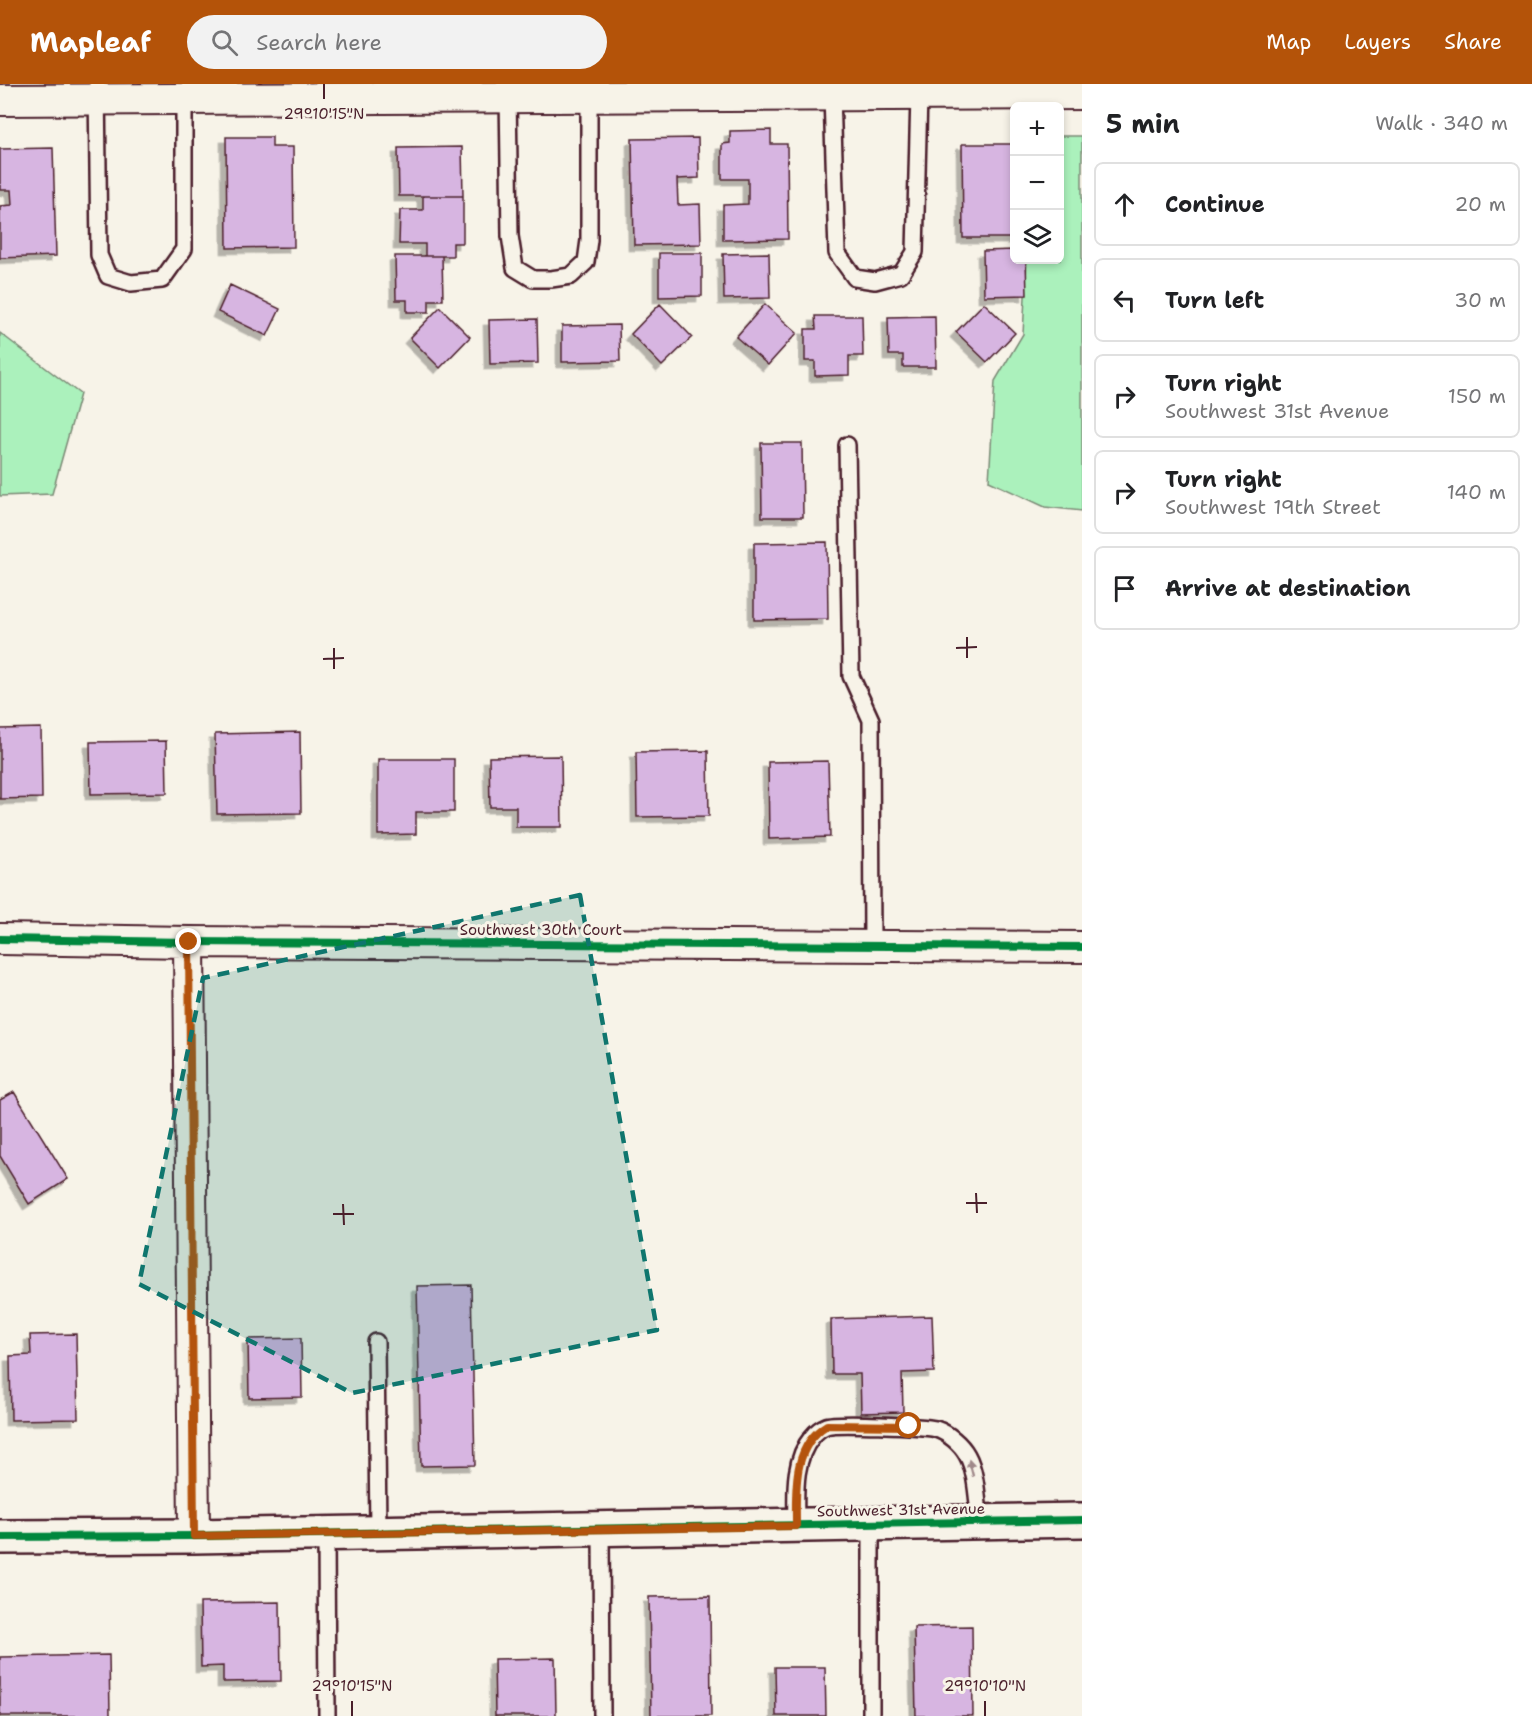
<!DOCTYPE html>
<meta charset="utf-8">
<style>
:root{--surface:#fff;--page:#f2f2f2;--text:#202124;--muted:#757577;--line:#e0e0e0;--accent:#b45309}
body{margin:0;font-family:"Shantell Sans",sans-serif;background:var(--page);color:var(--text)}
.controls{position:absolute;right:18px;top:18px;display:grid;overflow:hidden;border-radius:9px;box-shadow:0 3px 9px #0003}
.controls button{width:54px;height:54px;display:grid;place-items:center;padding:0;border:0;border-bottom:2px solid var(--line);background:var(--surface);color:var(--text);font:30px sans-serif}
.stop{position:absolute;width:18px;height:18px;margin:-14px;border:4px solid #b45309;border-radius:50%;background:#fff}
.stop.end{background:#b45309;border-color:#fff;box-shadow:0 2px 6px #0008}
.list{margin:0;padding:0;list-style:none}
h2{display:flex;justify-content:space-between;align-items:center;height:78px;margin:0;padding:0 24px;font-size:26px}
h2 small{font-size:20px;font-weight:400;color:var(--muted)}
.list li{display:grid;grid-template-columns:39px 1fr auto;gap:18px;align-items:center;box-sizing:border-box;height:84px;margin:0 12px 12px;padding:0 12px;border:2px solid var(--line);border-radius:9px}
.list b{display:block;font-size:22px;white-space:nowrap}
.list p{margin:0;font-size:20px;white-space:nowrap;color:var(--muted)}
.list em{font-size:20px;font-style:normal;color:var(--muted)}
.icon{flex:none;width:33px;height:33px;fill:none;stroke:currentColor;stroke-width:2;stroke-linecap:round;stroke-linejoin:round}
.map{position:relative;flex:none;width:1082px;height:1632px;overflow:hidden}
header{display:flex;align-items:center;gap:36px;box-sizing:border-box;height:84px;padding:0 30px;background:var(--accent);color:#fff}
header strong{font-size:28px}
nav{display:flex;gap:33px;margin-inline-start:auto;font-size:21px}
.search{width:420px;height:54px;background:var(--page);display:flex;align-items:center;gap:15px;box-sizing:border-box;padding:0 21px;border-radius:33px;color:var(--muted);font-size:22px}
main{display:flex}
aside{flex:1;background:var(--surface)}
.map>svg:first-child{display:block}
.green{fill:#abf1bc;stroke:#7a8874;stroke-width:1.5}
.building{fill:#d7b5e1;stroke:#4a1f2b;stroke-width:1.5;filter:url(#shadow)}
.lines{fill:none;stroke-linecap:round;stroke-linejoin:round}
.lane-casing{stroke:#4a1f2b;stroke-width:20}
.street-casing{stroke:#4a1f2b;stroke-width:34}
.secondary-casing{stroke:#4a1f2b;stroke-width:38}
.lane{stroke:#f7f3e8;stroke-width:15}
.street{stroke:#f7f3e8;stroke-width:30}
.secondary{stroke:#f7f3e8;stroke-width:33}
.cycleway-casing{stroke:#f7f3e8;stroke-width:11}
.cycleway{stroke:#00873e;stroke-width:8}
.oneway{fill:#a0898a}
.route{stroke:#b45309;stroke-width:8}
.marked{fill:#0f766e;fill-opacity:0.2;stroke:#0f766e;stroke-width:4.5;stroke-dasharray:12 8;stroke-linejoin:round}
.ticks{fill:none;stroke:#4a1f2b;stroke-width:2}
.labels{text-anchor:middle;dominant-baseline:central;stroke-width:6;stroke-linejoin:round;paint-order:stroke}
.street-label{font-size:15px;fill:#4a1f2b;stroke:#f7f3e8}
.ticks-label{font-size:15px;text-anchor:middle;fill:#4a1f2b;stroke:#f7f3e8;stroke-width:6;stroke-linejoin:round;paint-order:stroke}
</style>
<header>
<strong>Mapleaf</strong>
<div class="search"><svg class="icon" aria-label="search" viewBox="0 0 24 24"><circle cx="10" cy="10" r="6"/><path d="M15 15l6 6"/></svg>Search here</div>
<nav><a>Map</a><a>Layers</a><a>Share</a></nav>
</header>
<main>
<div class="map">
<svg width="1082" height="1632" viewBox="0 0 1082 1632">
<defs>
<filter id="shadow"><feDropShadow dx="-5.5" dy="5.5" stdDeviation="0" flood-color="#0004"/></filter>
</defs>
<rect width="100%" height="100%" fill="#f7f3e8"/>
<filter id="ink" filterUnits="userSpaceOnUse"><feTurbulence type="fractalNoise" baseFrequency=".0167" numOctaves="2"/><feDisplacementMap in="SourceGraphic" scale="12" xChannelSelector="R" yChannelSelector="G"/><feConvolveMatrix kernelMatrix="1 2 1 2 8 2 1 2 1" color-interpolation-filters="sRGB"/></filter>
<g filter="url(#ink)">
<path class="green" d="M1060 52H1082V427L1045 423 989 397 995 297 1023 250 1027 176H1060Z
M0 249 80 310 52 410 0 412Z"/>
<path class="building" d="M771 46V60H787L788 155 723 156V121L748 120V95H722V60L730 59V47Z
M226 53H272V63H293L294 163 227 164Z
M698 54 699 94 677 95 678 121 700 120 701 160 634 161 632 55Z
M962 60H1014V154H963Z
M462 63 463 112H399L398 64Z
M53 64 56 172 0 174V122L12 121 11 106H0V65Z
M423 112H463V159H453V172H425V160H399L400 126H423Z
M1014 166V176H1026L1027 211 984 212 983 167Z
M659 169H702V212L659 213Z
M769 169 770 214 724 215 723 170Z
M395 172H442L443 216H429V228H407V216H396Z
M230 201 280 225 267 252 218 228Z
M984 219 1015 249 987 278 956 248Z
M660 220 692 253 662 282 631 250Z
M765 220 797 249 768 281 736 253Z
M440 223 470 253 440 284 410 254Z
M815 232H862L863 272H849V291L815 292V277H805V245H816Z
M935 232 936 283H903V271H889L888 233Z
M537 235 538 279 490 280 489 236Z
M619 241 620 277 562 278V242Z
M761 359H802L803 433H762Z
M827 458 828 535 754 536V459Z
M41 644 42 714 0 715V645Z
M300 648 301 729 217 730 215 650Z
M166 657 167 709 91 710 90 658Z
M708 667 709 732 637 733 636 668Z
M561 672 562 743H516V723H490L489 673Z
M378 675H454V728H416V750L378 751Z
M828 677 830 753 769 755 768 678Z
M14 1008 68 1095 29 1120 0 1072V1016Z
M471 1201 475 1381 421 1382 417 1202Z
M932 1232 934 1288 902 1289 903 1328 861 1329 860 1290H832L831 1235Z
M76 1250 78 1335 11 1336 10 1272 31 1271 30 1251Z
M301 1254 302 1313 249 1314 248 1255Z
M710 1512 711 1632H651L649 1513Z
M280 1518 281 1597 223 1598V1582L201 1583 200 1519Z
M972 1542 973 1632H916L914 1543Z
M109 1571 110 1632H0V1573Z
M555 1574 556 1632H495L494 1575Z
M775 1583H825L826 1632H776Z"/>
<g class="lines">
<g class="lane-casing">
<path id="lane" d="M97 0 99 171 108 192 131 199 162 196 184 165V11
M508 9 510 152 515 184 533 195H551L571 192 586 178 589 156V8
M832 11 837 169 855 194 875 197 901 190 915 168 919 11
M847 361 851 592 871 636 872 862
M376 1258 378 1448
M871 1440V1632
M796 1441C796 1413 792 1377 812 1353 815 1349 821 1344 826 1342 836 1338 923 1342 936 1345 948 1349 961 1360 967 1371 977 1389 977 1418 980 1438
M601 1444 602 1632
M326 1449 327 1632"/>
</g>
<g class="street-casing">
<path id="street" d="M0 16 1082 10
M0 855 189 858 1082 863
M189 858 194 1452"/>
</g>
<g class="secondary-casing">
<path id="secondary" d="M0 1453 194 1452 1082 1436"/>
</g>
<use href="#lane" class="lane"/>
<use href="#street" class="street"/>
<use href="#secondary" class="secondary"/>
<g class="cycleway-casing">
<path id="cycleway" d="M0 855 189 858 1082 863
M0 1453 194 1452 1082 1436"/>
</g>
<use href="#cycleway" class="cycleway"/>
</g>
<defs><path id="oneway-solid" d="M-6-.8H1V-3.2L6.5 0L1 3.2V.8H-6Z" transform="scale(1.5)"/></defs>
<use class="oneway" href="#oneway-solid" transform="translate(971 1384) rotate(-104)"/>
</g>
<g class="lines" filter="url(#ink)">
<path class="route" d="M189 858 194 1452 796 1442C796 1406 792 1362 827 1341L909 1342"/>
</g>
<path class="marked" d="M580 811 657 1246 352 1309 139 1200 203 894Z"/>
<path class="ticks" d="M324 0V15M967 553V574M334 564V585M956 564 977 563M323 575 344 574M976 1109 977 1129M966 1119H987M343 1120 344 1141M333 1130H354M352 1617V1632M985 1617V1632"/>
<g class="labels">
<g class="street-label">
<text x="541" y="846">Southwest 30th Court</text>
<text transform="translate(901 1426) rotate(-1)">Southwest 31st Avenue</text>
</g>
</g>
<g class="ticks-label">
<text x="324" y="35">29°10'15"N</text>
<text x="352" y="1607">29°10'15"N</text>
<text x="985" y="1607">29°10'10"N</text>
</g>
</svg>
<div class="controls">
<button>+</button>
<button>−</button>
<button><svg class="icon" aria-label="layers" viewBox="0 0 24 24"><path d="M12 4l9 5-9 5-9-5zM3 14l9 5 9-5"/></svg></button>
</div>
<div class="stop" style="left:909px;top:1342px"></div>
<div class="stop end" style="left:189px;top:858px"></div>
</div>
<aside>
<h2>5 min<small>Walk · 340 m</small></h2>
<ul class="list">
<li><svg class="icon" aria-label="ahead" viewBox="0 0 24 24"><path d="M12 20V5M6 11l6-6 6 6"/></svg><div><b>Continue</b></div><em>20 m</em></li>
<li><svg class="icon" aria-label="left" viewBox="0 0 24 24"><path d="M17 20v-9H6M10 6l-5 5 5 5"/></svg><div><b>Turn left</b></div><em>30 m</em></li>
<li><svg class="icon" aria-label="right" viewBox="0 0 24 24"><path d="M7 20v-9h11M14 6l5 5-5 5"/></svg><div><b>Turn right</b><p>Southwest 31st Avenue</p></div><em>150 m</em></li>
<li><svg class="icon" aria-label="right" viewBox="0 0 24 24"><path d="M7 20v-9h11M14 6l5 5-5 5"/></svg><div><b>Turn right</b><p>Southwest 19th Street</p></div><em>140 m</em></li>
<li><svg class="icon" aria-label="arrive" viewBox="0 0 24 24"><path d="M6 21V4h12l-3 4 3 4H6"/></svg><div><b>Arrive at destination</b></div></li>
</ul>
</aside>
</main>
